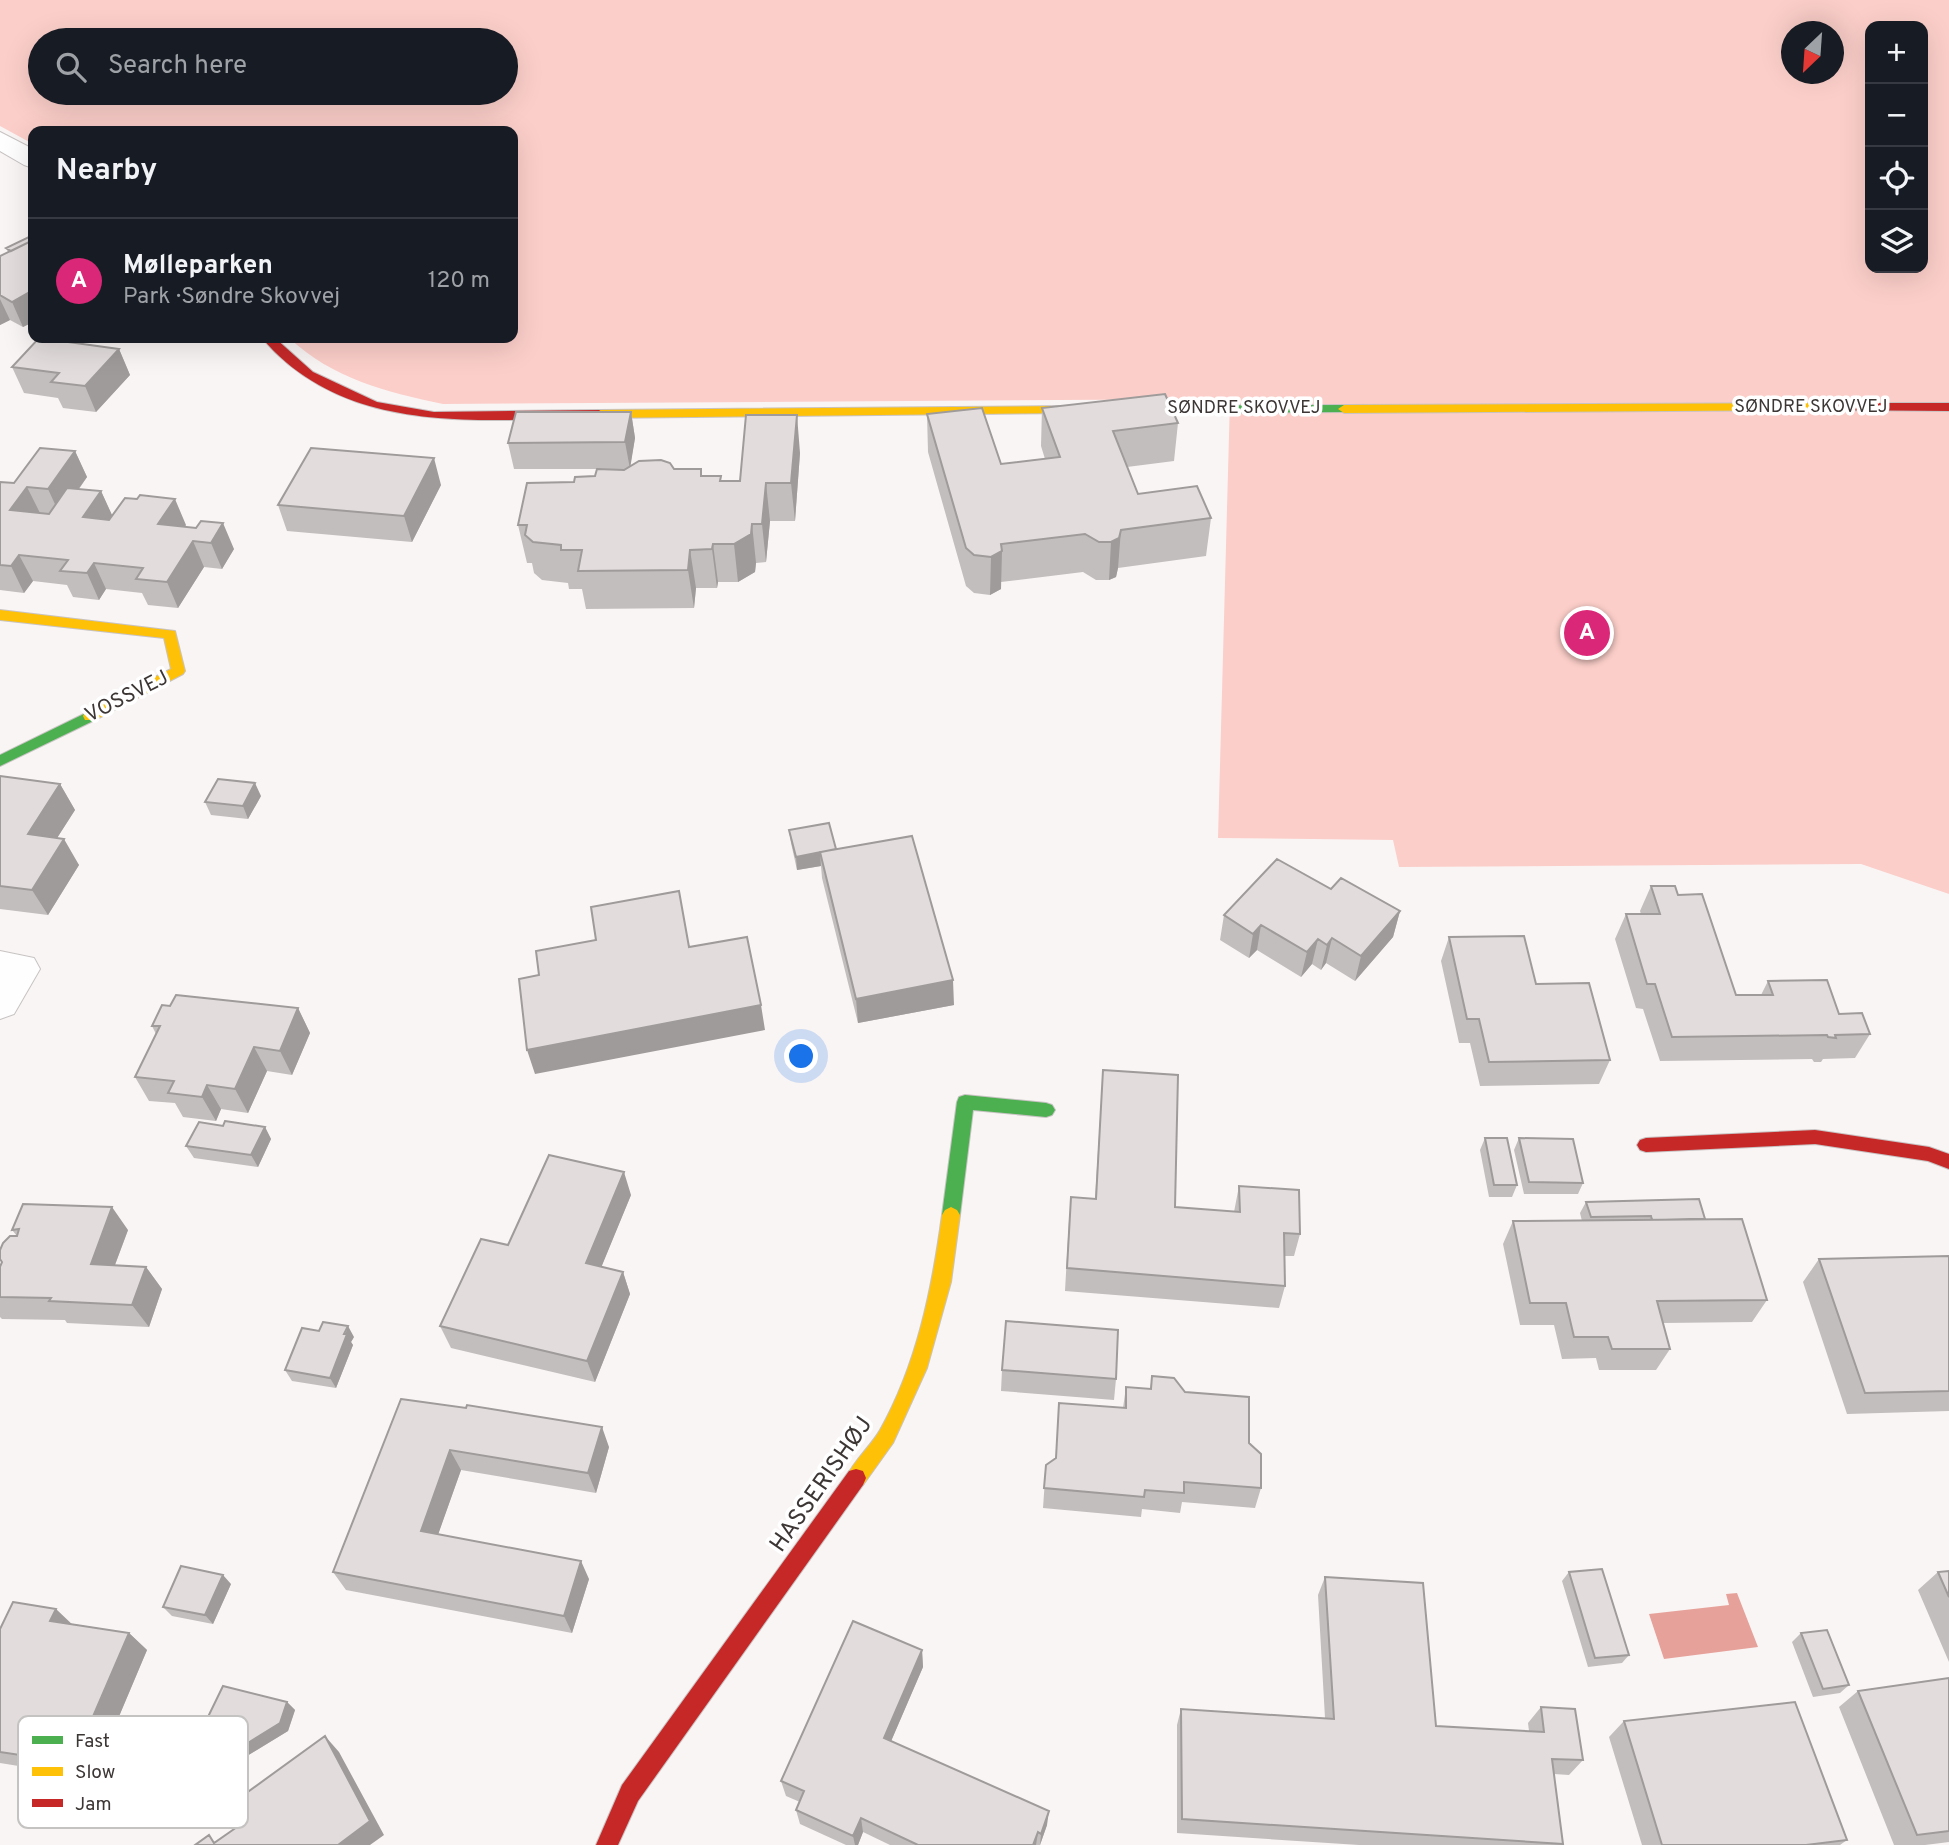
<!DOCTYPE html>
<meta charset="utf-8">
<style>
:root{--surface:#171b24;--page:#242831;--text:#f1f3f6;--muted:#9ea1a6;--line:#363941;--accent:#db2777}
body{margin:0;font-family:Overpass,sans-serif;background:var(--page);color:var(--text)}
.controls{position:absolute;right:21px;top:21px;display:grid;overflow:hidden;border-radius:14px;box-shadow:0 7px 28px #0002}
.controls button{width:63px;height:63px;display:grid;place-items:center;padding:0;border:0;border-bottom:2px solid var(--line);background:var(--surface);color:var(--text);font:35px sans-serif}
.compass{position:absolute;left:1781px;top:21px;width:63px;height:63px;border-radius:50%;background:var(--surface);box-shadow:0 7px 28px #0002;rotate:205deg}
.you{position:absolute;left:802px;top:1057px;width:24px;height:24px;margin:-18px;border:5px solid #fff;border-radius:50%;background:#1a73e8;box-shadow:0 0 0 10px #1a73e833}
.badge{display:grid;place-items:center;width:46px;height:46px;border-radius:50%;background:var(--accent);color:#fff;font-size:23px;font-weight:700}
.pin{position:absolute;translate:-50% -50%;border:4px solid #fff;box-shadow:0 2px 7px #0006}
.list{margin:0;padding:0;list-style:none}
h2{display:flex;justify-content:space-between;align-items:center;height:91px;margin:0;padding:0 28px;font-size:30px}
h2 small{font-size:23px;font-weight:400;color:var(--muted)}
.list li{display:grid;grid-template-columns:46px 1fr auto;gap:21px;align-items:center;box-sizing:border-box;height:126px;padding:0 28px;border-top:2px solid var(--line)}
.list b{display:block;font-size:26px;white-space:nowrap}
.list p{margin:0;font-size:23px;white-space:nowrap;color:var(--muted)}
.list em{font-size:23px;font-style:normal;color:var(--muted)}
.icon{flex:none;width:38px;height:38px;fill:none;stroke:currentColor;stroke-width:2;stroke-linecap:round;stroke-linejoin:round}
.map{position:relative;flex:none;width:1949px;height:1845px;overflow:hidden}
.search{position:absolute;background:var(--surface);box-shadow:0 7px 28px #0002;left:28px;top:28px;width:490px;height:77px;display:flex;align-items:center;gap:18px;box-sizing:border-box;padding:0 24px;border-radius:38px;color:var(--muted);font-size:26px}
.panel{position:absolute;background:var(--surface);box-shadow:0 7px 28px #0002;left:28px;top:126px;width:490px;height:217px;border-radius:14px}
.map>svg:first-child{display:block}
.green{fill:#fbcec9;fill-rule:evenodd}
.water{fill:#e6a29a}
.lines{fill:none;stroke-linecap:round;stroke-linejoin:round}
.street-casing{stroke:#c8c3c3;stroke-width:2}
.fast-casing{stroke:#c8c3c3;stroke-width:2}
.slow-casing{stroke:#c8c3c3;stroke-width:2}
.jam-casing{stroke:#c8c3c3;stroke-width:2}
.street{fill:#fefefe;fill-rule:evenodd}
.fast{fill:#4caf50;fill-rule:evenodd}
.slow{fill:#ffc107;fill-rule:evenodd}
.jam{fill:#c62828;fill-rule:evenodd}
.wall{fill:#c2bebd}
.shaded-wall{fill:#9e9b9a}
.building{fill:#e2dddc;stroke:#9e9b9a;stroke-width:2}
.labels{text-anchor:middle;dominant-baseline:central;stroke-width:7;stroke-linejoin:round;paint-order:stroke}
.far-street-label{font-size:18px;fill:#3c3635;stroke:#fff}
.street-label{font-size:21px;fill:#3c3635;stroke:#fff}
.near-street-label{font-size:24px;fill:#3c3635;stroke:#fff}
.key{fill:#fff;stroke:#c4c3c2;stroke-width:2}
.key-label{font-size:19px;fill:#3c3635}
</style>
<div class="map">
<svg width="1949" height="1845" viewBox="0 0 1949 1845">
<rect width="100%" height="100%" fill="#faf5f5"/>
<path class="green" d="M0 0H1949V894L1861 864 1399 867 1393 840 1218 838 1230 399 443 404C387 392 333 379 289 338H513V131H33V144L0 126ZM1870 26H1923V268H1870ZM1792 32H1834V74H1792ZM40 40H506V93H40Z"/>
<path class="water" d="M1737 1593 1758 1647 1664 1659 1649 1614 1729 1605 1726 1594Z"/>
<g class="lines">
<g class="street-casing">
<path id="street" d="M0 132 33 149V168L24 165 0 151Z
M0 951 34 958 40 969 14 1014 0 1019Z"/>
</g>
<g class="fast-casing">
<path id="fast" d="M1344 405 1350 409 1348 412 1067 414 1061 410 1067 406Z
M90 711 97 716 95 720 0 766V755Z
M965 1095 1046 1103 1052 1105 1055 1110 1052 1115 1046 1117 973 1110 960 1215 957 1220 951 1223 945 1220 942 1215 957 1102 959 1097Z"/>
</g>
<g class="slow-casing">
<path id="slow" d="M1825 403 1831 407 1829 410 1344 413 1338 409 1344 405Z
M1067 406 1071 407V413L599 418 593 414 599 410Z
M0 610 175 631 185 671 183 674 95 720H85L83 716 85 712 171 669 164 638 0 620Z
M951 1207 957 1210 960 1215 951 1282 927 1368 893 1443 863 1485 856 1487 849 1485 846 1478C854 1460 870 1447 880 1430 917 1364 932 1289 942 1215L945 1210Z"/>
</g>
<g class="jam-casing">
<path id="jam" d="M262 338H275L313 372 377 402 434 412 599 410 605 414 599 418C482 419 347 438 262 338Z
M1825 403H1949V411L1821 410 1819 407Z
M1815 1130 1929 1147 1949 1154V1169L1928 1161 1815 1144 1646 1152 1640 1150 1637 1145 1640 1140 1646 1138Z
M856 1469 863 1471 866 1478 863 1485 638 1801 618 1845H596L622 1785 849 1471Z"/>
</g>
<use href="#street" class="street"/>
<use href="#fast" class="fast"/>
<use href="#slow" class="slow"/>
<use href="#jam" class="jam"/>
</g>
<path class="wall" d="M33 235V322L23 327 10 320 0 325V256L8 252 6 248Z
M119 349 130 375 96 412 63 408 58 398 24 393 12 367Z
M1042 408 1178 423 1174 461 1127 467 1138 494 1211 518 1206 556 1118 568 1116 577 1109 580H1096L1083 572 1001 582V589L990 595 974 593 966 586 928 452 927 414 1001 464 1045 459 1041 446Z
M631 412 635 438 630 466 674 469 721 481H740L800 453 795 521H770L766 562 756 563 755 572 738 582H718L717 588H696L694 608 586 609 582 589H569L568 583 542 580 534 573 532 563H527L518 525 574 482 626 469H514L508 443Z
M75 451 87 477 79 489 101 491 112 516 186 525 184 527 234 549 222 569 204 567 178 608 148 605 142 593 106 589 99 600 73 597 67 585 33 581 24 593 0 590V482L14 483Z
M441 485 412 542 287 531 278 505Z
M0 776 60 784 75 810 57 838 79 865 48 915 0 909Z
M261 796 248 819 211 815 205 802Z
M789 830 836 849 954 1005 858 1023 822 878 821 866 797 870 791 843Z
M1651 886 1678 895 1736 995H1761L1768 981 1839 1014 1870 1034 1855 1058 1823 1059 1821 1062H1814L1812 1059 1660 1061 1643 1009 1636 1008 1615 939 1626 914H1641L1640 911Z
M1331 889 1400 911 1393 937 1355 981 1326 963 1321 970 1312 964 1301 977 1257 950 1249 958 1220 940 1224 915Z
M1449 937 1610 1060 1599 1084 1480 1086 1470 1043H1459L1441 961Z
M298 1008 310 1033 292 1075 267 1071 248 1113 221 1109 216 1121 183 1117 175 1103 149 1101 135 1077 156 1034 152 1026Z
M1103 1070 1175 1207 1234 1212 1239 1186 1300 1234 1294 1256H1285V1286L1279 1308 1065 1291 1069 1220 1095 1199Z
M223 1126 265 1127 271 1139 258 1167 194 1158 186 1146Z
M1485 1138 1517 1185 1512 1197H1489L1480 1150Z
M1519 1138 1583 1183 1578 1194H1524L1514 1150Z
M631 1195 601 1267 623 1272 630 1294 595 1382 451 1348 440 1326 508 1245Z
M1586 1202 1705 1219 1767 1300 1752 1322 1663 1323 1670 1349 1656 1370H1599L1596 1358 1562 1359 1554 1325H1520L1503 1244 1513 1221H1582L1580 1213Z
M12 1230H128L115 1265 146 1267 162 1289 149 1327 67 1323 65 1320 2 1319 0 1317V1267L17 1236Z
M1949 1256V1411L1847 1414 1803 1282 1819 1259Z
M354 1337 351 1342 353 1345 336 1388 292 1381 285 1370Z
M1002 1370 1116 1379 1114 1400 1001 1391Z
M1152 1376 1185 1392 1249 1443 1261 1488 1255 1508 1182 1502 1180 1513 1142 1509 1141 1517 1043 1508 1046 1465 1123 1408 1126 1387 1150 1389Z
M401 1399 609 1447 596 1493 461 1470 438 1534 589 1579 572 1633 346 1590 333 1572Z
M1949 1571V1662L1918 1590 1938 1572Z
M1569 1572 1629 1655 1622 1663 1588 1667 1562 1581Z
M1325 1577 1436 1726 1529 1731 1528 1723 1541 1707 1583 1760 1569 1775 1554 1774 1563 1844 1561 1845H1359L1177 1833V1725L1181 1709 1325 1718 1318 1595Z
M231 1584 213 1624 172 1616 163 1607Z
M73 1624 129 1633 147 1650 93 1778 0 1763V1629Z
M1801 1633 1849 1685 1840 1693 1813 1697 1792 1642Z
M922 1650 923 1667 891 1741 1047 1825 1040 1845H890L863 1832 858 1845H846L800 1824 796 1810 800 1802 786 1796 781 1781Z
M1949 1678V1842L1925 1845H1894L1839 1707 1858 1691Z
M287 1702 295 1710 288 1731 232 1765 212 1761 203 1753 214 1731 205 1723Z
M1624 1721 1847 1840 1840 1845H1642L1609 1737Z"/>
<path class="shaded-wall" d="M33 290V322L23 327 12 302Z
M0 299 10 320 0 325Z
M119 349 130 375 96 412 85 386Z
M631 412 635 438 630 469 625 442Z
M797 415 800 453 795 521 791 483Z
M75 451 87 477 60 515 48 489Z
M434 458 441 485 412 542 404 516Z
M766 483 770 521 766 562 762 524Z
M27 487 40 513 10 510Z
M101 491 113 517 95 544 83 517Z
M175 499 186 525 169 550 158 524Z
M223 523 234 549 222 569 211 543Z
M752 524 756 563 755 572 738 582 734 544Z
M1121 530 1118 568 1116 577 1109 580 1111 542Z
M193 541 204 567 178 608 167 582Z
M713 544 718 582 717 588 712 549Z
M690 550 696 588 694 608 688 570Z
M1002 551 1001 589 990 595 991 557Z
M19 555 33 581 24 593 11 566Z
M94 563 106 589 99 600 87 573Z
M255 783 261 796 248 819 243 806Z
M60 784 75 810 43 860 28 834Z
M64 839 79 865 48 915 32 890Z
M820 853 821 866 797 870 796 857Z
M1400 911 1393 937 1355 981 1361 956Z
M1261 925 1257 950 1249 958 1253 934Z
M1332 938 1326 963 1321 970 1327 945Z
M1318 939 1312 964 1301 977 1307 952Z
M953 980 954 1005 858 1023 856 999Z
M761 1005 765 1030 535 1074 527 1050Z
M298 1008 310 1033 292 1075 280 1051Z
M254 1047 267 1071 248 1113 235 1089Z
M207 1085 221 1109 216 1121 202 1097Z
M265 1127 271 1139 258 1167 251 1155Z
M624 1172 631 1195 594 1285 586 1263Z
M112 1207 128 1230 107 1286 91 1264Z
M146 1267 162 1289 149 1327 132 1305Z
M623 1272 630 1294 595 1382 587 1361Z
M348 1326 354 1337 351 1342 353 1345 336 1388 330 1378Z
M602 1427 609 1447 596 1493 588 1473Z
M450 1450 461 1470 433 1549 421 1531Z
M581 1561 589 1579 572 1633 564 1616Z
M223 1575 231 1584 213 1624 205 1615Z
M56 1609 75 1627 50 1621Z
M129 1633 147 1650 93 1778 73 1763Z
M922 1650 923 1667 886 1753 884 1738Z
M287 1702 295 1710 288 1731 232 1765 224 1758Z
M325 1736 339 1752 384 1835 370 1845H338Z
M1049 1811 1047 1825 1040 1845 1041 1834Z
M861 1818 863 1832 858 1845H855L853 1836Z
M1038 1832 1036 1845H1033Z"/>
<path class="building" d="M33 235V242L31 241 11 251 6 248Z
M31 241 33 242V290L12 302 0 295V256Z
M39 338 119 349 85 386 51 382 59 373 12 367Z
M1165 394 1178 423 1113 431 1138 494 1197 486 1211 518 1121 530 1119 538 1111 542H1099L1085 534 1001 544 1002 551 991 557 974 555 966 548 927 414 982 408 1001 464 1060 457 1042 408Z
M516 412H631L625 442 508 443Z
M746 415H797L791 483H766L762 524H752L751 534 734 544H713L712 549 690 550 688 570 578 571 582 550H561V545L533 542 525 535 527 525H518L527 483 574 482 575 477 595 476 597 469 624 470 639 461 661 460 670 463 674 469H701V476H721L720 481H740Z
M40 448 75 451 48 489 27 487 10 510 49 514 67 488 101 491 83 517 109 520 125 498 137 499 140 495 175 499 158 524 196 528 201 521 223 523 211 543 193 541 167 582 136 579 143 568 94 563 87 573 60 571 68 560 19 555 11 566 0 565V482L14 483Z
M311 448 434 458 404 516 278 505Z
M0 776 60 784 28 834 64 839 32 890 0 886Z
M218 779 255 783 243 806 205 802Z
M829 823 836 849 796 857 789 830Z
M912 836 953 980 856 999 820 852Z
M1277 859 1331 889 1341 878 1400 911 1361 956 1332 938 1327 945 1318 939 1307 952 1261 925 1253 934 1224 915Z
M1651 886H1675L1678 895 1702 894 1736 995H1773L1768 981 1827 980 1839 1014 1862 1013 1870 1034 1835 1035 1836 1038 1828 1037 1827 1035 1672 1037 1655 984H1647L1626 914H1660Z
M679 891 689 947 747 937 761 1005 527 1050 519 979 539 975 536 951 596 940 591 907Z
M1524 936 1536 984 1589 983 1610 1060 1489 1062 1479 1019H1467L1449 937Z
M176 995 298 1008 280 1051 254 1047 235 1089 207 1085 202 1097 168 1093 174 1081 135 1077 160 1026H152L162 1005 170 1006Z
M1103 1070 1178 1075 1175 1207 1240 1212 1239 1186 1299 1190 1300 1234 1284 1233 1285 1286 1067 1268 1071 1197 1096 1199Z
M225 1121 265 1127 251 1155 186 1146 199 1122 223 1126Z
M1485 1138H1507L1517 1185H1494Z
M1519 1138 1573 1139 1583 1183 1529 1182Z
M549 1155 624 1172 586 1263 623 1272 587 1361 440 1326 481 1239 508 1245Z
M1699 1199 1705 1219 1652 1220 1651 1216 1591 1217 1586 1202Z
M23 1204 112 1207 91 1264 146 1267 132 1305 49 1301 51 1298 0 1297V1267L2 1262 0 1259V1250L3 1243 10 1236H17L19 1229 12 1230Z
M1742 1219 1767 1300 1657 1301 1670 1349H1612L1608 1337H1574L1566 1303H1530L1513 1221Z
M1949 1256V1391L1865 1393 1819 1259Z
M1006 1321 1118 1330 1116 1379 1002 1370Z
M323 1322 348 1326 344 1334H347L330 1378 285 1370 302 1328 319 1331Z
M1152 1376 1174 1378 1185 1392 1249 1397V1443L1261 1454V1488L1184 1482V1493L1145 1490 1144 1497 1044 1488 1046 1465 1056 1458 1059 1403 1126 1408V1387L1151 1389Z
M401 1399 466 1408 467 1405 602 1427 588 1473 450 1450 421 1531 581 1561 564 1616 333 1572Z
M181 1566 223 1575 205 1615 163 1607Z
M1602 1569 1629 1655 1595 1658 1569 1572Z
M1949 1571V1597L1938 1572Z
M1325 1577 1423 1583 1436 1726 1544 1732 1541 1707 1575 1709 1583 1760 1552 1759 1563 1844 1182 1819 1181 1709 1334 1719Z
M13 1602 56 1609 50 1621 129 1633 73 1763 0 1752V1629Z
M853 1621 922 1650 884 1738 1049 1811 1041 1834 1038 1832 1033 1845H918L861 1818 853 1836 796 1810 804 1791 781 1781Z
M1827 1630 1849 1685 1823 1689 1801 1633Z
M1949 1678V1831L1917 1835 1858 1691Z
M223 1686 287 1702 280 1723 224 1758 203 1753 217 1726 205 1723Z
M1795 1702 1847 1840 1806 1845H1662L1624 1721Z
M325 1736 370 1821 338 1845H195L209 1835 214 1843 237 1827 227 1807Z"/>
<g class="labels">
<g class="far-street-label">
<text x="1811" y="407">SØNDRE SKOVVEJ</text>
<text x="1244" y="408">SØNDRE SKOVVEJ</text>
</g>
<g class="street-label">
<text transform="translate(127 697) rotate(-27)">VOSSVEJ</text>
</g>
<g class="near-street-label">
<text transform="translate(822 1485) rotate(-55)">HASSERISHØJ</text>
</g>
</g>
<rect x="18" y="1716" width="230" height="112" rx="10" class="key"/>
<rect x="32" y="1736" width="31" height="8" fill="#4caf50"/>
<rect x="32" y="1767" width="31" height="9" fill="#ffc107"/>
<rect x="32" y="1799" width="31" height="8" fill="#c62828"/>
<g class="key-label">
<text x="75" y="1747">Fast</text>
<text x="75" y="1778">Slow</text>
<text x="75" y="1810">Jam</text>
</g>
</svg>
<div class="controls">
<button>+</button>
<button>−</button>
<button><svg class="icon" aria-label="locate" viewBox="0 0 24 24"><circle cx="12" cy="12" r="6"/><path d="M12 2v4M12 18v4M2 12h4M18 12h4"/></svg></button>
<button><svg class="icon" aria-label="layers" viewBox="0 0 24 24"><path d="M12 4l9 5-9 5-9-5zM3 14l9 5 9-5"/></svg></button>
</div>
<svg class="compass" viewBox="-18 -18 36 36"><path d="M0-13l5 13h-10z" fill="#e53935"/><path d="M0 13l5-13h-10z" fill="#9ea1a6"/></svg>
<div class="you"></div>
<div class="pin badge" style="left:1587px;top:633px">A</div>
<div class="search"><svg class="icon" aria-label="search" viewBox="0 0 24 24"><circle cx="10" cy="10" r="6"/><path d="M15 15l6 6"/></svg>Search here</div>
<section class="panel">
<h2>Nearby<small></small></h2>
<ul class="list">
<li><span class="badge">A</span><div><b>Mølleparken</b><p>Park · Søndre Skovvej</p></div><em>120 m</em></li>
</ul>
</section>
</div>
